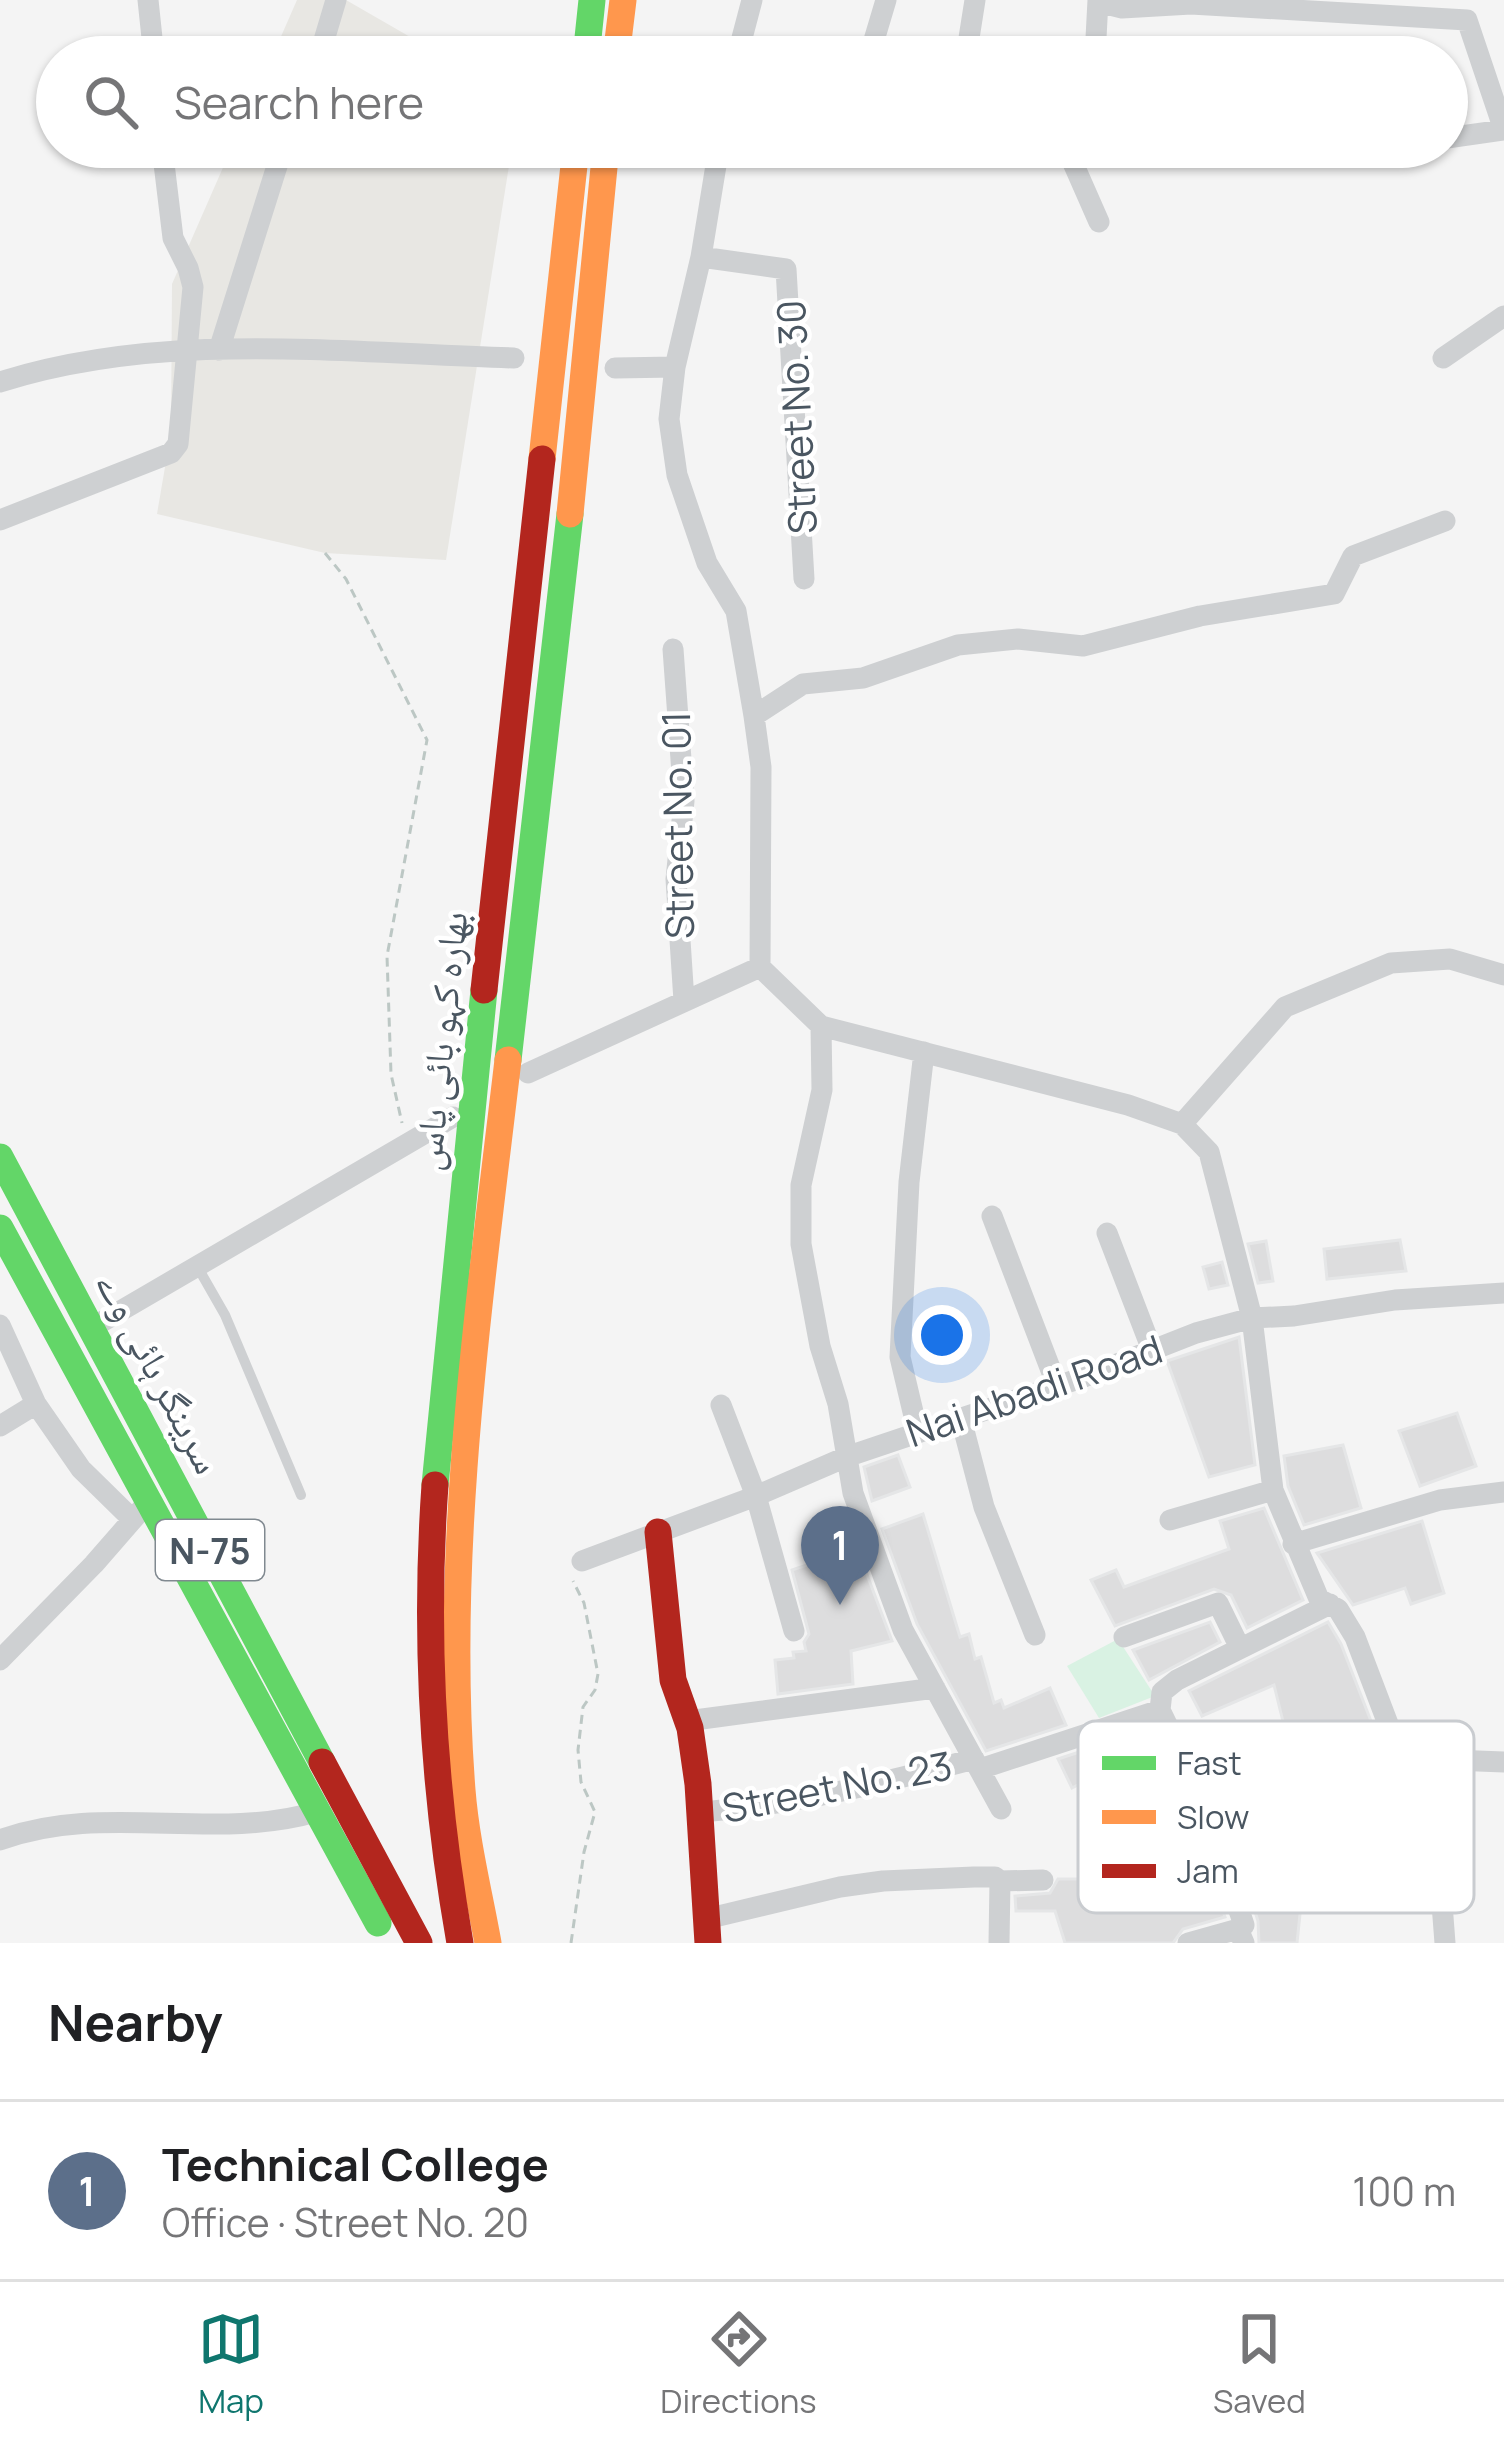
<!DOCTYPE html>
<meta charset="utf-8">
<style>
:root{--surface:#fff;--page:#f2f2f2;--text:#202124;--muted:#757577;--line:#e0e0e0;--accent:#0f766e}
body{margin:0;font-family:Manrope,"Noto Naskh Arabic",sans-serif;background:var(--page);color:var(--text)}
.you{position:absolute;left:942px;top:1335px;width:42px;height:42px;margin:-30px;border:9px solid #fff;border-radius:50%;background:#1a73e8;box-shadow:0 0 0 18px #1a73e833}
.badge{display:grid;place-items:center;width:78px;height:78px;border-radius:50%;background:var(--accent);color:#fff;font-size:39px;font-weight:700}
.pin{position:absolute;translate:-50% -99px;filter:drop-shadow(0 3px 6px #0008)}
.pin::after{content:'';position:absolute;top:63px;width:42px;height:36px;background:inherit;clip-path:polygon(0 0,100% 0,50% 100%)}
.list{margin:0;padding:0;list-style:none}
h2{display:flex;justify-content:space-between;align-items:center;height:156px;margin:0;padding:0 48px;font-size:51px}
h2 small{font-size:39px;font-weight:400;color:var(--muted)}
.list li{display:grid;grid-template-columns:78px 1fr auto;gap:36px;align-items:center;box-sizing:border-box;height:180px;padding:0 48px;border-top:3px solid var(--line)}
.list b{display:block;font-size:45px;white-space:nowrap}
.list p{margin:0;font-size:39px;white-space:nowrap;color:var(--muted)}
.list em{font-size:39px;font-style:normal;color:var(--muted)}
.icon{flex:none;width:66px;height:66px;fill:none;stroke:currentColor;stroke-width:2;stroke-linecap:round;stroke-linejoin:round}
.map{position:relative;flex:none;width:1504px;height:1943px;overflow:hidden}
.search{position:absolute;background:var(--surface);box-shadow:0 3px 9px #0004;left:36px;right:36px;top:36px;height:132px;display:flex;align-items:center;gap:30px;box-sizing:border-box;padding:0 42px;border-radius:66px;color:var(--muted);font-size:45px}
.sheet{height:336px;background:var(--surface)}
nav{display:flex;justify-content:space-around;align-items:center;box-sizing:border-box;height:168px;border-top:3px solid var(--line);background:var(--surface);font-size:33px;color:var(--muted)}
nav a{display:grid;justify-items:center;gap:6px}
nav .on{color:var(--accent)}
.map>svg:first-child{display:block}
.commercial{fill:#e8e7e3}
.green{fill:#d9f2e3}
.building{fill:#ddddde;stroke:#e5e6e7;stroke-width:3}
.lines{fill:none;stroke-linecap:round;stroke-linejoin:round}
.path{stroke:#bcc7c4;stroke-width:3;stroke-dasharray:9 6;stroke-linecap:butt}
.lane{stroke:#ced0d2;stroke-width:10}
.street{stroke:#ced0d2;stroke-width:21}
.fast{stroke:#63d668;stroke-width:27}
.slow{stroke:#ff974d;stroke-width:27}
.jam{stroke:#b3261e;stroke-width:27}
.labels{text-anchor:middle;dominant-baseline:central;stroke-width:9;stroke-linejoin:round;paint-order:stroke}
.shield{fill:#fff;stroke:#808990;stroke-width:3}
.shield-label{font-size:36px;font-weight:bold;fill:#4a5661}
.street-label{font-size:39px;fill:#4a5661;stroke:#fff}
.key{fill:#fff;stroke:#c9ccd0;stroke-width:3}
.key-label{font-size:33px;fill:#4a5661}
</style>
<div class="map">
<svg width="1504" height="1943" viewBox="0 0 1504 1943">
<rect width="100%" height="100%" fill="#f4f4f4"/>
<path class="commercial" d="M297 0H346L445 57H272Z
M232 147H512L446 560 325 553 157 514 171 432 172 284Z"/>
<path class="green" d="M1118 1639 1155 1696 1099 1718 1067 1666Z"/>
<path class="building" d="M1400 1240 1406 1271 1327 1279 1324 1249Z
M1266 1241 1273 1281 1258 1283 1248 1244Z
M1222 1262 1228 1285 1209 1289 1203 1267Z
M1239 1337 1255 1465 1209 1477 1167 1361Z
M1457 1413 1476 1466 1420 1486 1399 1431Z
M1343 1445 1361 1508 1304 1525 1288 1486 1284 1456Z
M898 1455 910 1487 872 1501 864 1467Z
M1264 1508 1303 1600 1247 1628 1231 1595 1214 1589 1115 1626 1091 1580 1116 1570 1124 1587 1229 1549 1220 1521Z
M923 1514 960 1637 969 1634 975 1659 981 1657 994 1703 1001 1700 1004 1708 1050 1688 1066 1725 986 1751 917 1624 882 1529Z
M1422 1521 1444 1593 1411 1604 1405 1588 1353 1605 1317 1553Z
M857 1548 892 1641 851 1651 853 1684 778 1694 775 1660 794 1658 793 1652 806 1651 804 1642 809 1634 792 1570Z
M1210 1622 1220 1642 1149 1680 1133 1650Z
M1328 1622 1341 1644 1376 1734 1293 1762 1274 1685 1202 1716 1189 1691Z
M1152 1728 1187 1803 1145 1821 1123 1761 1072 1788 1058 1759Z
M1196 1832 1225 1917 1183 1929 1173 1943H1065L1055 1911H1016L1015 1896 1050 1893 1058 1879H1097L1105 1891H1119L1126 1883V1862Z
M1311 1866 1317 1875 1303 1885 1297 1943H1259L1258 1921 1247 1886Z"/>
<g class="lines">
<path class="path" d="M325 553 346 579 427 740 387 956 391 1074 402 1123
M571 1943 584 1852 595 1812 581 1782 578 1750 583 1707 595 1690 598 1674 584 1603 573 1581"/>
<path class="lane" d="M197 1266 225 1315 301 1495"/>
<path class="street" d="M148 0 154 57
M1098 2 1122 8 1191 4 1467 20 1504 130
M319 57 336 0
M737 57 752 0
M869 57 886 0
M966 57 975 0
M1095 57 1098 0
M1447 138 1504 130
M719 147 701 257 675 367 669 419 677 475 707 563 736 611 754 716 761 767 760 967
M1066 147 1099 222
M1269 147H1288
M701 257 786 269 804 579
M219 350 283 147
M1443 358 1504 316
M615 368 675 367
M0 382C165 330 344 353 514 358
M0 520 171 453 178 444 193 287 188 268 173 238 162 147
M673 649 684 801 676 879 684 1001
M754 716 803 684 863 678 958 645 1018 639 1083 646 1200 616 1334 594 1353 556 1445 521
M821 1026 822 1090 801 1185V1244L820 1346 838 1404 853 1493 903 1630 1001 1809
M528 1073 760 967 821 1026 1128 1105 1182 1124 1209 1152 1252 1318 1273 1490 1319 1599 1338 1609 1355 1637 1401 1758 1504 1762
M1182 1124 1285 1007 1391 963 1450 959 1504 975
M992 1216 1057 1386
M1107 1233 1152 1350
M0 1325 36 1404 0 1426
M93 1327 453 1117
M36 1404 81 1469 131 1518
M721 1405 756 1496 794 1631
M961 1419 984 1507 1035 1635
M918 1433 900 1357 909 1182 924 1052
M1170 1520 1273 1490
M1293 1544 1440 1500 1504 1492
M582 1561 756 1496 846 1457 1084 1377 1196 1333 1252 1318 1294 1316 1395 1300 1504 1293
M1124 1637 1218 1603 1240 1648
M0 1660 94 1564 148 1502
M1160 1710 1196 1784 1244 1925 1238 1929 1244 1943
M1160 1710 1162 1692 1177 1680 1330 1604
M687 1721 935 1688
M1444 1759 1440 1878 1445 1943
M980 1769 1160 1710
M699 1812C793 1805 883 1783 974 1759
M0 1840C102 1802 212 1842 316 1812
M1228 1876 1318 1848 1329 1866
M1112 1878 1110 1852 1250 1793 1393 1744
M706 1919 840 1887 883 1881 974 1877H995L1000 1881 1043 1880
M999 1943 1000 1881
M1188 1943 1238 1929"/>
<path class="fast" d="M586 57 592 0
M508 1060 570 514
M0 1157 322 1762
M0 1228 378 1923
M435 1485 484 990"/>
<path class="slow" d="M616 57 623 0
M542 459 576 147
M570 514 606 147
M488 1943C479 1893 466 1841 462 1790 443 1550 480 1298 508 1060"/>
<path class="jam" d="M484 990 542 459
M435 1485C424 1640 433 1790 460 1943
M658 1532 673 1680 690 1728 698 1784 708 1943
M322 1762 419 1943"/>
</g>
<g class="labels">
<rect class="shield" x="156" y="1520" width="108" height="60" rx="9"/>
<g class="shield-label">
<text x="210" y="1550">N-75</text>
</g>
<g class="street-label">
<text transform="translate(796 417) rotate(-93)">Street No. 30</text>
<text transform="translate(677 825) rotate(-91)">Street No. 01</text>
<text transform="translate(439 1041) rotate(-84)">بھارہ کہو بائی پاس</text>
<text transform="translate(160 1372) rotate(62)">سرینگر ہائی وے</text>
<text transform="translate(1034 1390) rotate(-19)">Nai Abadi Road</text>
<text transform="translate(837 1786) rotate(-11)">Street No. 23</text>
</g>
</g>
<rect x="1078" y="1721" width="396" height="192" rx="18" class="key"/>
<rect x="1102" y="1756" width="54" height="14" fill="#63d668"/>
<rect x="1102" y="1810" width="54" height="14" fill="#ff974d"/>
<rect x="1102" y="1864" width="54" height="14" fill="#b3261e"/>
<g class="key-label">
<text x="1177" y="1775">Fast</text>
<text x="1177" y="1829">Slow</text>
<text x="1177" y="1883">Jam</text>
</g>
</svg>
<div class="you"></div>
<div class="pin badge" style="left:840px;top:1605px;background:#5c6f8a">1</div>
<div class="search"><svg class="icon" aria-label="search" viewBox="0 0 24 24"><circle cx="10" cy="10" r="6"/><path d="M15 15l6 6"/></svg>Search here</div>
</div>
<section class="sheet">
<h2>Nearby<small></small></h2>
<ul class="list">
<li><span class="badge" style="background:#5c6f8a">1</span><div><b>Technical College</b><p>Office · Street No. 20</p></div><em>100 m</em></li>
</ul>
</section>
<nav>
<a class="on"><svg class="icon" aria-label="map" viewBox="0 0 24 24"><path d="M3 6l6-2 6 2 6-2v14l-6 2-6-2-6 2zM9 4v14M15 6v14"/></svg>Map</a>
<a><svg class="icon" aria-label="directions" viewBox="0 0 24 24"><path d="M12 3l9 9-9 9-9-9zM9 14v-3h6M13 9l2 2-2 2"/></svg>Directions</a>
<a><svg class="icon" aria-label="saved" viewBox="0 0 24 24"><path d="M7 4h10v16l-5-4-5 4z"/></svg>Saved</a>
</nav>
